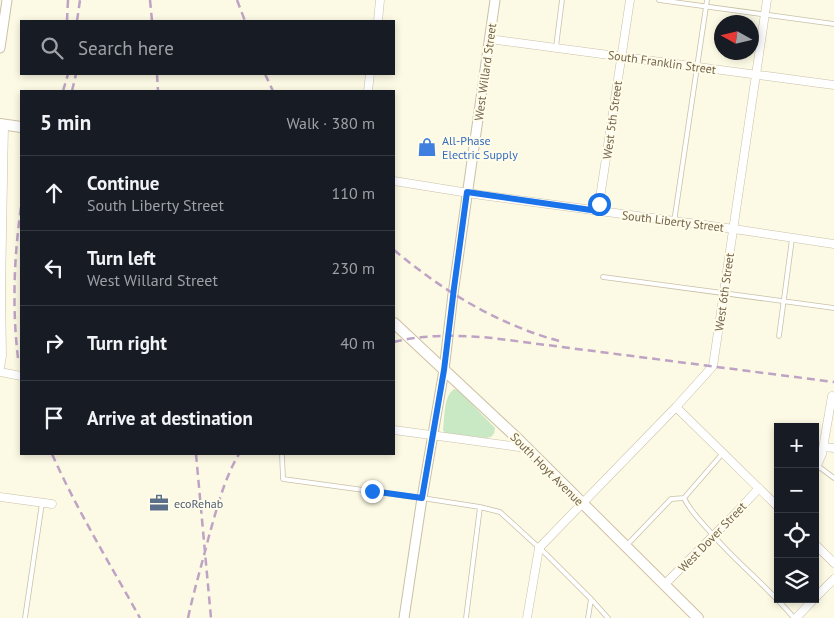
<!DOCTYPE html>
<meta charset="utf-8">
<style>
:root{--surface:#171b24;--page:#242831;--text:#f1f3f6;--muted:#9ea1a6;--line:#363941}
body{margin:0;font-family:"PT Sans",sans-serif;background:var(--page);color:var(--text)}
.controls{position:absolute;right:15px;bottom:15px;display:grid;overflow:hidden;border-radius:0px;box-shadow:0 2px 8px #0003}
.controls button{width:45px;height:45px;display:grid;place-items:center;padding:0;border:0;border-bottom:1px solid var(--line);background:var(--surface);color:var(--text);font:25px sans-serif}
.compass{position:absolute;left:714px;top:15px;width:45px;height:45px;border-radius:50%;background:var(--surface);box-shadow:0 2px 8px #0003;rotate:278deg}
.stop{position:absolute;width:15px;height:15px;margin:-11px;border:4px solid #1a73e8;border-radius:50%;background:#fff}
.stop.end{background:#1a73e8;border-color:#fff;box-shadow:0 1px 5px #0008}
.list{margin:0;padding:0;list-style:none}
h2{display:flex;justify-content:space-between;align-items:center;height:65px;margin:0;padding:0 20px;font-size:21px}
h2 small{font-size:16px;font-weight:400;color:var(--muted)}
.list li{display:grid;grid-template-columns:32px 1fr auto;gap:15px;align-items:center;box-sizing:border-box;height:75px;padding:0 20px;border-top:1px solid var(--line)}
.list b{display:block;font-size:19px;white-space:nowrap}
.list p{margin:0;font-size:16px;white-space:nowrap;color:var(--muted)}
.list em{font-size:16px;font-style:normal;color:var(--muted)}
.icon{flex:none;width:28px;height:28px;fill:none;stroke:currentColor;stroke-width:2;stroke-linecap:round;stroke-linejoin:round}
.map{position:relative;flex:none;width:834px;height:618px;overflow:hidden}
.search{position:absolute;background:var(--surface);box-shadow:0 2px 8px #0003;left:20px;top:20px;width:375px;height:55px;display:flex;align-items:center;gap:12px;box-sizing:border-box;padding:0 18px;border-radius:0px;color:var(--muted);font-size:19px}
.panel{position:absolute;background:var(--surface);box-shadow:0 2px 8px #0003;left:20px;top:90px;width:375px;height:365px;border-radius:0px}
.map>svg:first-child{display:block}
.park{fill:#c8e9c3}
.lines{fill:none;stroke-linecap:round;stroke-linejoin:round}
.service-casing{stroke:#cac0a8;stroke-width:5.5}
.minor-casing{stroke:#cac0a8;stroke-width:9}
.tertiary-casing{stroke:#cac0a8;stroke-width:11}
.secondary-casing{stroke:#cec2a6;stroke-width:12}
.service{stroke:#fff;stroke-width:4}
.minor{stroke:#fff;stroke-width:8}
.tertiary{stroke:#fff;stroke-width:9}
.secondary{stroke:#fff;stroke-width:10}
.rail{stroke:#bea3c5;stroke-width:2.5;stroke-dasharray:8 5;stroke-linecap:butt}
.route{stroke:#1a73e8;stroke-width:6}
.labels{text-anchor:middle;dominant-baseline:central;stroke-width:4;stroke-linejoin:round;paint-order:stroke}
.street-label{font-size:12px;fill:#74644a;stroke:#fffcea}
.shop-label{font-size:12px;fill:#366cbe;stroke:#fffcea;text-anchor:start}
.service-label{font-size:12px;fill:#4e5e75;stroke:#fffcea;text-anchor:start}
</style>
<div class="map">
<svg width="834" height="618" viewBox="0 0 834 618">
<rect width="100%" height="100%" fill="#fcf9e4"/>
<path class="park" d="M454 389 458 390 495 428C494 435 493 437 486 438L445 433 443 430C445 417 443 397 454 389Z"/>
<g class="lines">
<g class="service-casing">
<path id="service" d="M659 0 834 24
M556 47 562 0
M674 222 707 0
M603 277 834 308
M779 336 792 239
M282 454 283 479 422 498 480 507 466 618
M818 466 834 478
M684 498C691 513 702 522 712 534 738 564 769 588 794 618
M480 507 500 512 546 554 591 599 588 618
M627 545 671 499 684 498 723 453
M591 599 608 618
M25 618 42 503"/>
</g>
<g class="minor-casing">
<path id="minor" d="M378 21 380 0
M489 39 834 85
M368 91 370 74
M394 181 481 195 734 229 834 244
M598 211 630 0
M0 367 2 356 1 291 4 125
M0 372 21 376
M676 407 778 507
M394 430 526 448
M824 447 834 448
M815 470 822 454 832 396
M0 497 52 504
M815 544 834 563
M665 584 737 512 759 488
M815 598 834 579
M527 618 539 548 676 407 713 366 767 0
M796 618 814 599"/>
</g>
<g class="tertiary-casing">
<path id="tertiary" d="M0 48 7 0
M404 618 422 498 444 370 453 294 495 0"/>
</g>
<g class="secondary-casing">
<path id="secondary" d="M0 124 21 127
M394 323 518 439 698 618"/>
</g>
<use href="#service" class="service"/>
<use href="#minor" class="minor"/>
<use href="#tertiary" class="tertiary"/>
<use href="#secondary" class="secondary"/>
<path class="rail" d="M150 0 152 21
M237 0 245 21
M67 21 68 0
M77 21 80 0
M157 74 158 91
M265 74 273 91
M63 91 68 74
M72 91 76 74
M394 250C443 291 497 324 559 341
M394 342C426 334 459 335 492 338L834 382
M18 358C12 308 14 257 21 207
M52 454C77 510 110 564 140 618
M196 454 211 618
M188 618C194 590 202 564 209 536 217 508 224 479 239 454"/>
</g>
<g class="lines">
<path class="route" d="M372 491 422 498 444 370 454 288 467 192 598 211 599 204"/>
</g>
<defs>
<g id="shop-bare" transform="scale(1.5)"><path d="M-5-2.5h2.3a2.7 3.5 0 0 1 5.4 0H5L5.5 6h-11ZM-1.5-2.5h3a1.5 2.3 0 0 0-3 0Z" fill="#3f7fe0" stroke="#fffcea" stroke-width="2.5" paint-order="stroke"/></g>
<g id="office-bare" transform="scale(1.5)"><path d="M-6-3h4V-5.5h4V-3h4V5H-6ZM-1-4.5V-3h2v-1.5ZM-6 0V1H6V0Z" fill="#5c6f8a" stroke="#fffcea" stroke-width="2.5" paint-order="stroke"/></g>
</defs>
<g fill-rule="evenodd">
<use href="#shop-bare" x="427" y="147"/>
<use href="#office-bare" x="159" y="503"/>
</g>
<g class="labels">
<g class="street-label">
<text transform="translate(662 62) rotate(8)">South Franklin Street</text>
<text transform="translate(485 72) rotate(-82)">West Willard Street</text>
<text transform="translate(612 120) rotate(-82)">West 5th Street</text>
<text transform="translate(673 221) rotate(7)">South Liberty Street</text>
<text transform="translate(724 292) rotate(-82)">West 6th Street</text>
<text transform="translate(547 469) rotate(45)">South Hoyt Avenue</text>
<text transform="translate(712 537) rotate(-46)">West Dover Street</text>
</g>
<g class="shop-label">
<text x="442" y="140">All-Phase<tspan x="442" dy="14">Electric Supply</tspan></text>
</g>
<g class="service-label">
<text x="174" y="503">ecoRehab</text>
</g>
</g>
</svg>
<div class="controls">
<button>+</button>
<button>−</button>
<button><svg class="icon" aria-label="locate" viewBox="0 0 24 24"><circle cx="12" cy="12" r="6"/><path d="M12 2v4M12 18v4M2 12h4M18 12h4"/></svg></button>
<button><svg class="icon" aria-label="layers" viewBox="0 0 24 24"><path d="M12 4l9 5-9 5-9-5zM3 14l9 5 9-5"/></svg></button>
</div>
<svg class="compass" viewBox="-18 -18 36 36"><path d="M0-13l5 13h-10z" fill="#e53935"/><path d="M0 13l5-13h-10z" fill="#9ea1a6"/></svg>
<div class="stop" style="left:599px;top:204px"></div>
<div class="stop end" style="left:372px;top:491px"></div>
<div class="search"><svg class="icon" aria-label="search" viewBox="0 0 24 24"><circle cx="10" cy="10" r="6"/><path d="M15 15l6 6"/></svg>Search here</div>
<section class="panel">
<h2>5 min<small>Walk · 380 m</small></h2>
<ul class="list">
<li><svg class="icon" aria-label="ahead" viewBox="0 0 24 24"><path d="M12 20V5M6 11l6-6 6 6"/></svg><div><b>Continue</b><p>South Liberty Street</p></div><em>110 m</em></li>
<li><svg class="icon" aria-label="left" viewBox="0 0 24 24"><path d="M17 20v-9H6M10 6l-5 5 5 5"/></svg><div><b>Turn left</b><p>West Willard Street</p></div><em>230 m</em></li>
<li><svg class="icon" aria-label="right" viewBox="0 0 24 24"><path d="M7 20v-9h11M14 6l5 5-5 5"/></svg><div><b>Turn right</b></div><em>40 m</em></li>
<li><svg class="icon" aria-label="arrive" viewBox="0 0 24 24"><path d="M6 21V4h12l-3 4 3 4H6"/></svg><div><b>Arrive at destination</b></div></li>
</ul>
</section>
</div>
